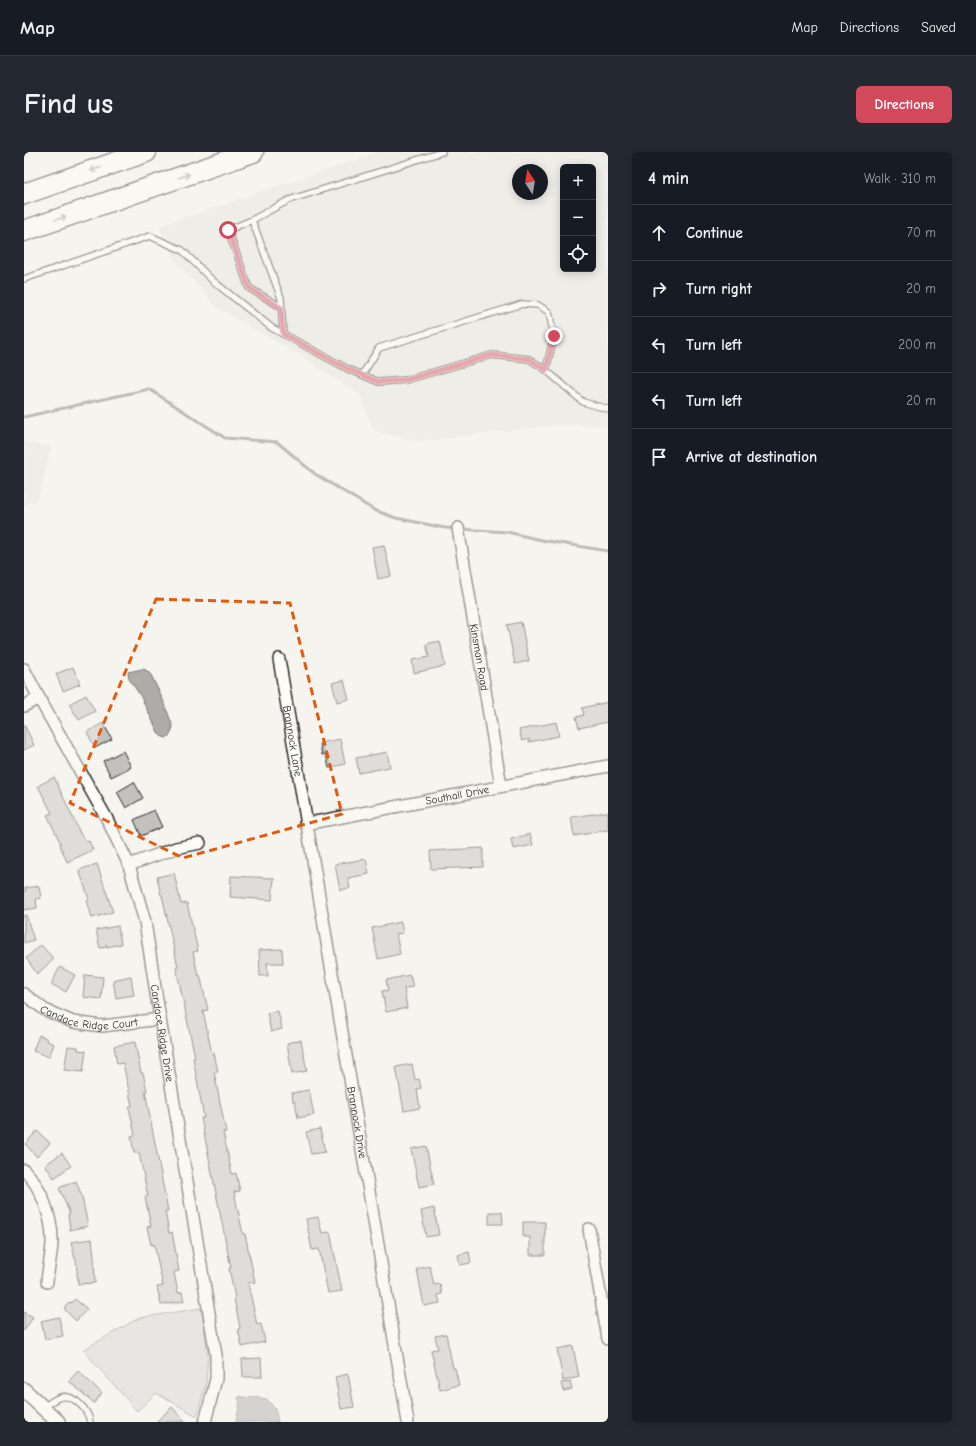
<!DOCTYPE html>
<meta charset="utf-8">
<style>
:root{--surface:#171b24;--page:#242831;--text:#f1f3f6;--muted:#9ea1a6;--line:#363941;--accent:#d1495b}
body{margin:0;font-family:"Comic Neue",sans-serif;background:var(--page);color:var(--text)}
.controls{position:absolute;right:12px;top:12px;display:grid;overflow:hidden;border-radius:6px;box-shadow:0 2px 10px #0003}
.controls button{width:36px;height:36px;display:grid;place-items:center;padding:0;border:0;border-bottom:1px solid var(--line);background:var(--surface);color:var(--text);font:20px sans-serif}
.compass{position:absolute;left:488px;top:12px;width:36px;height:36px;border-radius:50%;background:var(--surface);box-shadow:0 2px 10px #0003;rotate:348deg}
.stop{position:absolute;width:12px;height:12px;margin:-9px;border:3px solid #d1495b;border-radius:50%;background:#fff}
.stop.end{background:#d1495b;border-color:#fff;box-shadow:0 1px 4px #0008}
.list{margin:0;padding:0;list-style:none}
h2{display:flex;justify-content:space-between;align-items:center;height:52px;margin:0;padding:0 16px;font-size:17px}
h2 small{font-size:13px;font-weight:400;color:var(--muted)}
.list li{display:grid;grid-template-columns:26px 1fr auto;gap:12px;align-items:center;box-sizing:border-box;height:56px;padding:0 16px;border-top:1px solid var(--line)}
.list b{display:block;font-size:15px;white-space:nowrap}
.list em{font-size:13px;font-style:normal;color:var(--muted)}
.icon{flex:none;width:22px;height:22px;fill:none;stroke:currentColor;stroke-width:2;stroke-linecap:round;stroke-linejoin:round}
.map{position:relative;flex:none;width:584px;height:1270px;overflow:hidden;border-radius:6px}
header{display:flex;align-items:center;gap:24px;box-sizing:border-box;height:56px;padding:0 20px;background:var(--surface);border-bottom:1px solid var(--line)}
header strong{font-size:19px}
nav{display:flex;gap:22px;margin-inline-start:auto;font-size:14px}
.intro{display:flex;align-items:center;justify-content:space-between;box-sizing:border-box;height:96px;padding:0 24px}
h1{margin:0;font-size:28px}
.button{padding:10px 18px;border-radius:6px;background:var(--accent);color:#fff;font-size:14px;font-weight:700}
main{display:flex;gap:24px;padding:0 24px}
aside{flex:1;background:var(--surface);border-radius:6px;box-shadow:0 2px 10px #0003}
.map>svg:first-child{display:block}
.built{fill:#e6e5e0;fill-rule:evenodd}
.green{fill:#d7d6d2;stroke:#81807e}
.water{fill:#adaca9;stroke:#797877}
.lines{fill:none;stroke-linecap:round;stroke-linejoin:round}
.stream{stroke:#797877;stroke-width:3}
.building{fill:#c2c1be;stroke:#2b2b2b}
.service-casing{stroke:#2b2b2b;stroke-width:8}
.minor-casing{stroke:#2b2b2b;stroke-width:14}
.tertiary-casing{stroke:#2b2b2b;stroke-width:17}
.motorway-casing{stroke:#2b2b2b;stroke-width:23}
.service{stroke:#fdfcf7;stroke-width:5.5}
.minor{stroke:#fdfcf7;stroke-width:11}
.tertiary{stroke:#fdfcf7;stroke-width:14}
.motorway{stroke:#fdfcf7;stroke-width:20}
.oneway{stroke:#9e9e9b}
.route{stroke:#d1495b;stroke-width:5}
.marked{fill:none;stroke:#e8590c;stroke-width:3;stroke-dasharray:8 5;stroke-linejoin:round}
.labels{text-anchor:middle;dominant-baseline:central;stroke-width:3;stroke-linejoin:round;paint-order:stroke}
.street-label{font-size:11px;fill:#2b2b2b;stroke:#fdfcf7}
</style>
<header>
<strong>Map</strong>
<nav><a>Map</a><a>Directions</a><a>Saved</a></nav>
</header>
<div class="intro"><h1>Find us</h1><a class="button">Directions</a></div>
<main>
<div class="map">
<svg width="584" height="1270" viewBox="0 0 584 1270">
<rect width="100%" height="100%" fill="#f5f4ef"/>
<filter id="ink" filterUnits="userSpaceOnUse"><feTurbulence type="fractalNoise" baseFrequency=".025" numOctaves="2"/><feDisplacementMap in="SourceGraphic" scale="8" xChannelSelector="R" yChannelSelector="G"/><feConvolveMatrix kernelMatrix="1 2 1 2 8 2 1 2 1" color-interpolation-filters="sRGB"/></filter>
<g filter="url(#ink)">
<path class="built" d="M355 0H584V274L532 273 394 290 350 279 336 243 276 204 193 156 150 108 135 74ZM539 15H569V117H539ZM494 18H518V42H494Z
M0 290 27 295 15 346 0 353Z"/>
<path class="green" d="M177 1156 184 1201 182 1231 173 1264 132 1241 113 1259 59 1198 115 1166Z"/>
<path class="water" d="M118 517 122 518 127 523 139 548 149 575 146 583 142 586 137 584 134 580 116 543 105 527 104 520Z
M216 1244 223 1246 231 1245 243 1247 251 1257 254 1270H212L216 1250 214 1246Z"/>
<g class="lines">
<path class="stream" d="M0 265 125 237 201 286 253 290 291 322 350 358 372 366 421 376 483 380 517 388 584 399"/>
</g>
<path class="building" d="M360 393 367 424 354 427 348 395Z
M497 470 505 509 491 512 483 473Z
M416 489 421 514 390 521 388 508 405 505 402 492Z
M49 515 56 532 39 539 32 522Z
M320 528 325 547 313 550 308 531Z
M62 543 71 559 55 568 45 552Z
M584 550V570L555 576 552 565 560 563 558 556Z
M532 570 535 584 505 590V587L498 589 495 578Z
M79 571 88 587 71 596 63 580Z
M0 572 10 593 0 598Z
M316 587 321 612 305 616 302 602 298 603 296 591Z
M99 599 107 615 87 625 79 609Z
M363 600 366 615 335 621 332 606Z
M30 625 57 683 62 690 65 689 69 698 43 710 36 693 37 692 23 663 28 661 14 634Z
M110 630 119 646 102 656 93 640Z
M130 658 138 675 117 684 110 668Z
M584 660V678L550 684 547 665Z
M506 682 509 693 489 697 487 687Z
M459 696V715L407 717 406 699Z
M342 707 345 722 324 726 326 736 316 738 311 712Z
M73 712 89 760 68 766 63 748 65 747 55 718Z
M150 721 157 752 163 751 174 799 169 800 174 823H176L184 858 179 859 188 902 190 901 194 920H190L202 980H199L208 1022 212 1021 216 1039 210 1040 219 1082H221L231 1130 224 1131 233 1173 237 1172 241 1190 218 1195 214 1177 216 1176 210 1146H211L205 1116H207L177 966H180L169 906 171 905 152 815H154L138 743H137L133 725Z
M207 724 250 726 248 748 206 745Z
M15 734 17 746 12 747 13 756 0 758V739H2L1 736Z
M0 763H2L10 788 0 791Z
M377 770 379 781 372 782 376 802 354 807 348 776Z
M94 774 97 792 83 795 82 792V795L76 796 72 778Z
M17 793 30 807 13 822 2 806Z
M258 797 259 811H243L244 824H236L235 798Z
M36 815 51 823 42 840 27 832Z
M61 823 79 825 77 847 59 845Z
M386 823 389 835 380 836 383 856 362 860 358 839 364 838 362 828Z
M107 824 110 843 92 846 89 828Z
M254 859 258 877 247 880 243 861Z
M15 883 24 887 23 889 30 892 25 905 9 899Z
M277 888 283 919 268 922 263 891Z
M111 890 117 921H119L123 939H121L144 1059H141L145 1081 148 1080 155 1119 150 1120 154 1141 158 1140 160 1149 137 1153 133 1135 139 1134 130 1092 127 1093 123 1075 127 1074 121 1045 124 1044 115 1001H110L107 984 111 983 105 955 108 954 99 911 93 912 90 894Z
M44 894 54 895V898L62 899 59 920 40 918Z
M388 912 391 928 395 927 397 936 393 937 396 956 380 959 372 915Z
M285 938 290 963 274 966 271 950H269L268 941Z
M296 977 301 1000 287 1002 282 980Z
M13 979 26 991 13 1005 1 992Z
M402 994 410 1032 395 1035 387 997Z
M38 1001 47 1014 30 1026 21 1013Z
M52 1029 58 1045 64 1074 46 1078 44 1062H46L35 1036Z
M410 1056 415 1083 402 1085 397 1059Z
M465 1060H478L479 1072H465Z
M294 1065 298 1081 306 1080 318 1139 304 1141 295 1097 288 1098 282 1067Z
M499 1070H521V1103H506V1085H499Z
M68 1087 70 1104 71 1131 54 1132 52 1107H51L47 1090Z
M445 1100 447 1111 436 1113 434 1103Z
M406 1114 410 1133 416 1132 418 1142 414 1143 416 1151 400 1154 393 1117Z
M51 1147 63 1157 52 1169 41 1158V1155L46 1150 47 1151Z
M0 1160 9 1165 0 1179Z
M35 1165 39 1184 21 1187 17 1169Z
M422 1182 429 1216H431L435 1233 416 1238 407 1198 414 1197 411 1184Z
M549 1194 555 1225 539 1229 533 1197Z
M237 1206 238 1225H219L218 1207Z
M54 1219 78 1241 70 1251 45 1229Z
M324 1222 330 1255 317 1257 311 1225Z
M546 1230 548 1237 539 1239 537 1231Z
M148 1255 162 1270H132Z"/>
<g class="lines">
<g class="service-casing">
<path id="service" d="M228 68 265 48 418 0
M0 127 126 84 158 98 189 129 248 176 324 217 355 230 382 228 468 203 505 207 522 218 559 250 584 257
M257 155 225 136 204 78 228 68 257 146 259 182
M338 223 355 196 498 152 514 153 525 160 530 184 522 218
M20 1255C24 1252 29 1248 34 1246 48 1240 64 1257 66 1270"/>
</g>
<g class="minor-casing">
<g id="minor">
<path id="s1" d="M434 376 477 634"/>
<path id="s2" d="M255 507 384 1270"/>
<path id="s3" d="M0 517 15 546 83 667 105 713 121 770 136 867 192 1203V1227L181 1270"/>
<path d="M0 554 15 546"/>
<path id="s4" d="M281 672 584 614"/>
<path d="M105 713 152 696 176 691"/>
<path id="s5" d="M0 842 21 858 49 870 78 874 136 867"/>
<path d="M0 1018C18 1035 29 1068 28 1092 27 1105 24 1117 23 1130"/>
<path d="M565 1077 584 1187"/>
</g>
</g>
<g class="tertiary-casing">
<path id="tertiary" d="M0 1238 34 1270"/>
</g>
<g class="motorway-casing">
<path id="motorway" d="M0 42 122 0
M0 79 229 0"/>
</g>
<use href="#service" class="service"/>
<use href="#minor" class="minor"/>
<use href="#tertiary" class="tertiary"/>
<use href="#motorway" class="motorway"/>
</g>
<defs><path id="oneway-shaft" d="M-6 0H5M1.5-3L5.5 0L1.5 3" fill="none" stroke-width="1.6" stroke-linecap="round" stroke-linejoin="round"/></defs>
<g class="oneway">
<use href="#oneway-shaft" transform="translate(72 17) rotate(161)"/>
<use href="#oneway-shaft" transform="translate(160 24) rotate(-19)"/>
<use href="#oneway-shaft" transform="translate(37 66) rotate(-19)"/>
</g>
</g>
<g class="lines" filter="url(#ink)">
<path class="route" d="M204 78 225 136 257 156 259 182 324 217 355 230 382 228 468 203 505 207 522 218 530 184"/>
</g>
<path d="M0 0H584V1270H0ZM132 447 266 451 318 662 159 706 46 651Z" fill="#f5f4ef" fill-opacity=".55" fill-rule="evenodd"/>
<path class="marked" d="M132 447 266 451 318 662 159 706 46 651Z"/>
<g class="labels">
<g class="street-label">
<text stroke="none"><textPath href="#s1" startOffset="131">Kinsman Road</textPath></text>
<text stroke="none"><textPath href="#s2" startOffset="83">Brannock Lane</textPath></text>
<text stroke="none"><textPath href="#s4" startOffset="155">Southall Drive</textPath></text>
<text stroke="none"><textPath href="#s5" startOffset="72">Candace Ridge Court</textPath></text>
<text stroke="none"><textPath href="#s3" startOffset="394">Candace Ridge Drive</textPath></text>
<text stroke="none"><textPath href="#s2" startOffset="470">Brannock Drive</textPath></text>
</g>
</g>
</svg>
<div class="controls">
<button>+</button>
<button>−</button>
<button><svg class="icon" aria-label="locate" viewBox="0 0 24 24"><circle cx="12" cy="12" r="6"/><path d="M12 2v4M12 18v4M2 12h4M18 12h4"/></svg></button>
</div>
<svg class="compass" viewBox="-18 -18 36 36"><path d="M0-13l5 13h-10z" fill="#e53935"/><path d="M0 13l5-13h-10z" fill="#9ea1a6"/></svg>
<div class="stop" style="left:204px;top:78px"></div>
<div class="stop end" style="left:530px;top:184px"></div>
</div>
<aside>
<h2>4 min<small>Walk · 310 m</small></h2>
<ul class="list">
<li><svg class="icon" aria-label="ahead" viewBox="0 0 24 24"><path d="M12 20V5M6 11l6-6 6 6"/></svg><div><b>Continue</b></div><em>70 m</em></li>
<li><svg class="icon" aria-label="right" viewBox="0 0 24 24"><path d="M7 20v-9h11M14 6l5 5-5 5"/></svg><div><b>Turn right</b></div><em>20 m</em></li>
<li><svg class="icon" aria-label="left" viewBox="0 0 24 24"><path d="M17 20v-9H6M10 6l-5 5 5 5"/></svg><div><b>Turn left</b></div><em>200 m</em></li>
<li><svg class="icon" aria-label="left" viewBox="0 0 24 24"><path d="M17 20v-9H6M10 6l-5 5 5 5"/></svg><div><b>Turn left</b></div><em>20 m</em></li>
<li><svg class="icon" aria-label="arrive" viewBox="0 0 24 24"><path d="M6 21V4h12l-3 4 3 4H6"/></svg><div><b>Arrive at destination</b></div></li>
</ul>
</aside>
</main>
